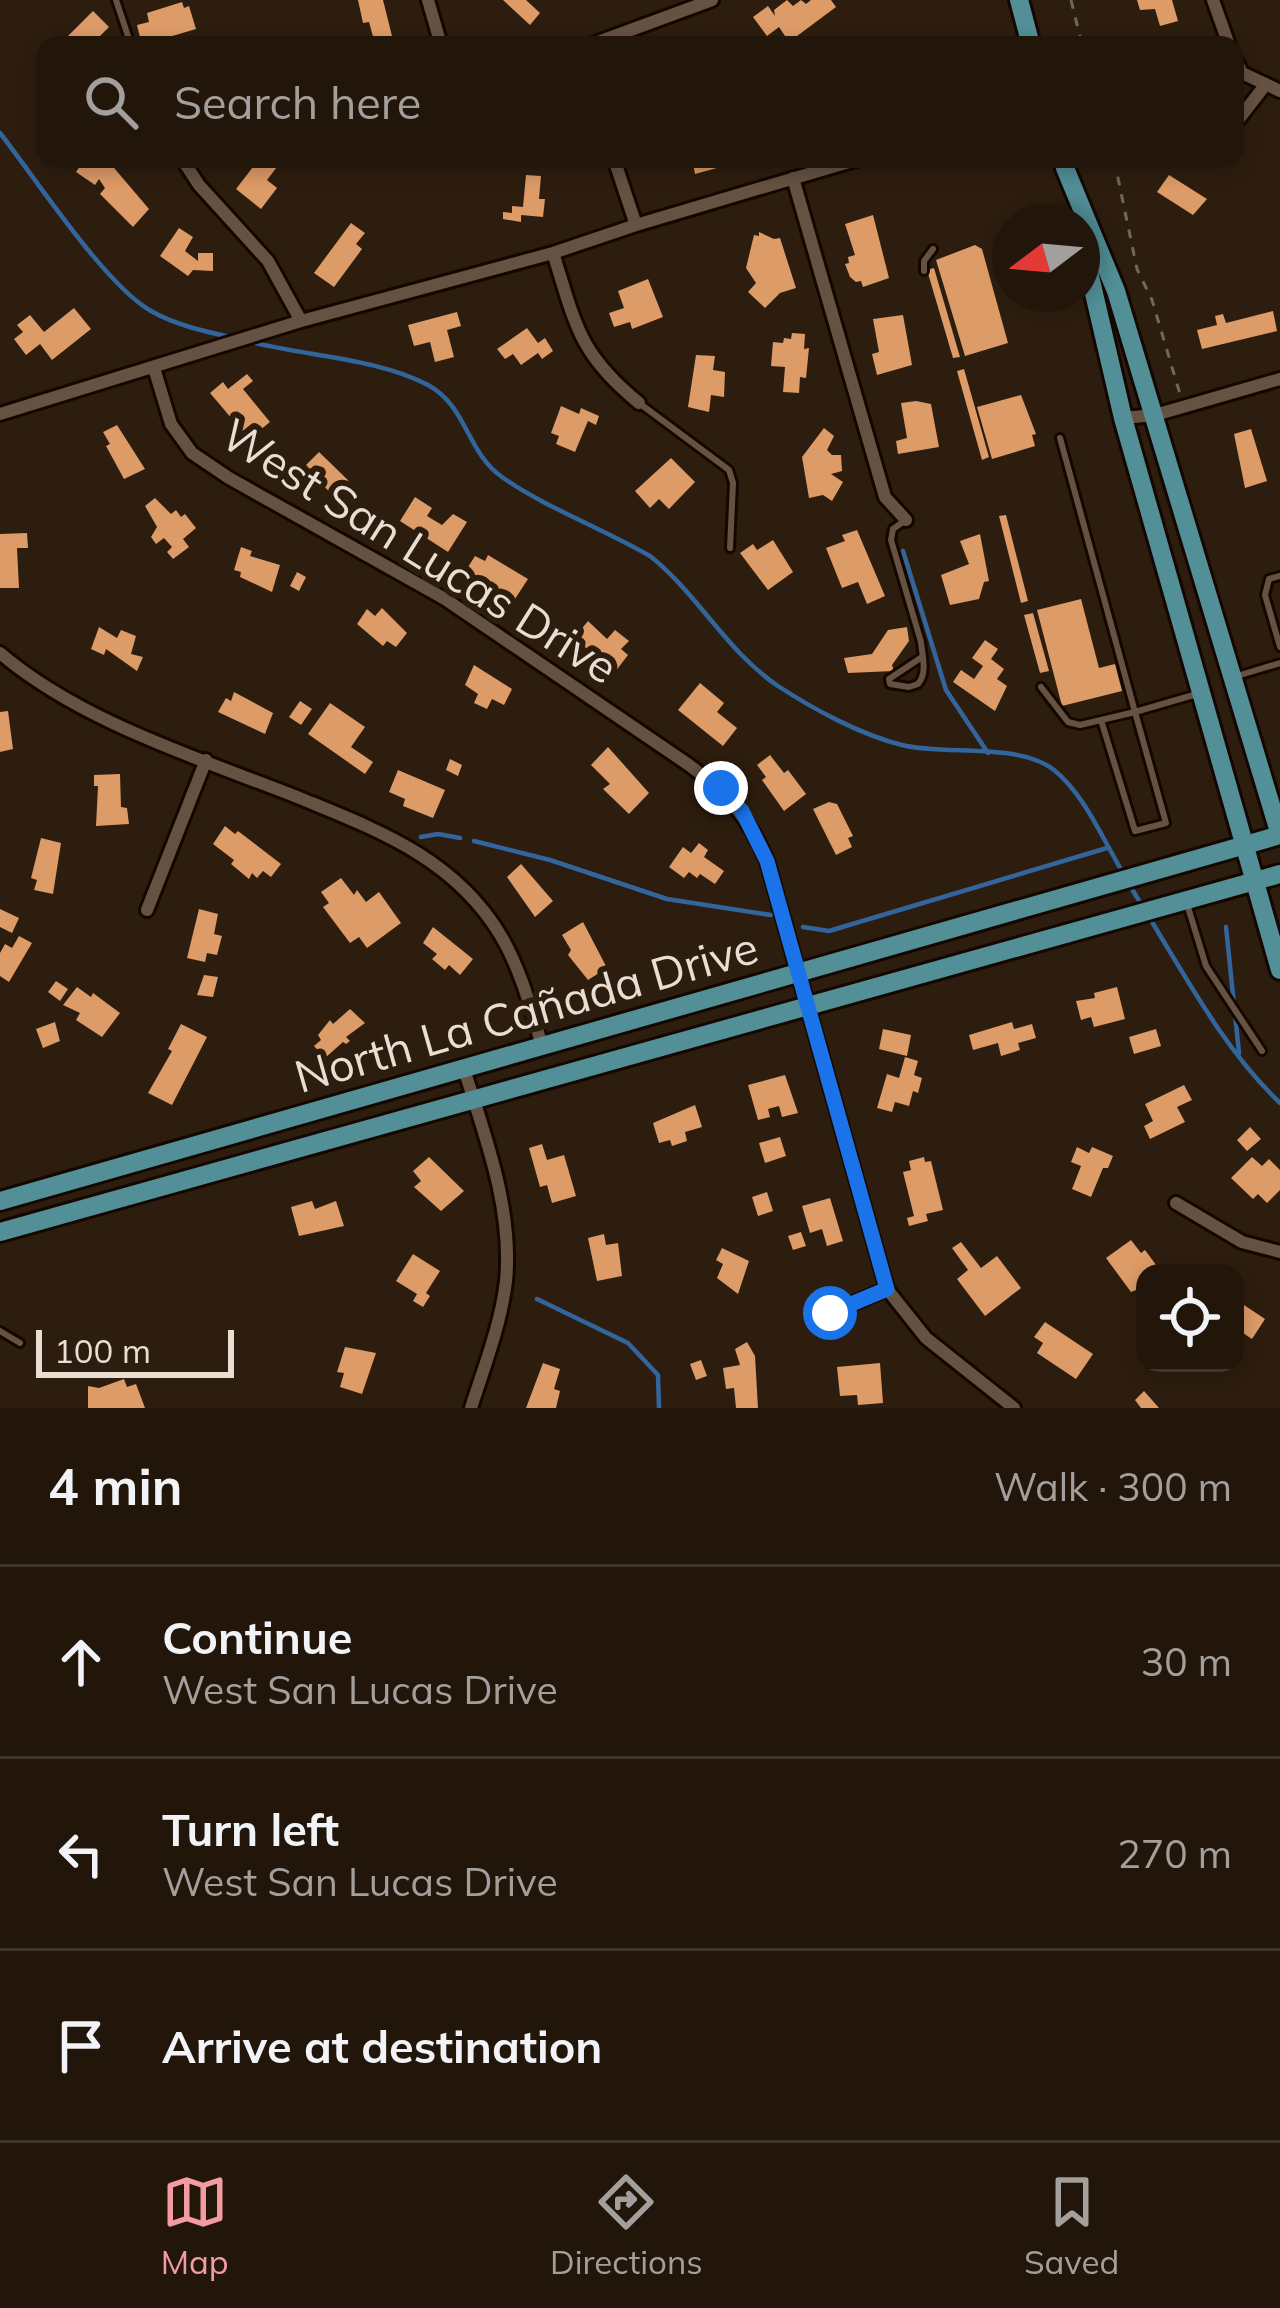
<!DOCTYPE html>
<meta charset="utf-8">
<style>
:root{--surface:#22160a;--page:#2e2318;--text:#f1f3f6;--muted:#a29f9c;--line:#3f352b;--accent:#f49aa2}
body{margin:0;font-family:Mulish,sans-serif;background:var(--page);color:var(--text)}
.controls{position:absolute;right:36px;bottom:36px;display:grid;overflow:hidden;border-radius:24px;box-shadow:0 6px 18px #0003}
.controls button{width:108px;height:108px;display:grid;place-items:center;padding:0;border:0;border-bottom:3px solid var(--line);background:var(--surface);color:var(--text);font:60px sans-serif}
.compass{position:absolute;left:992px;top:204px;width:108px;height:108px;border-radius:50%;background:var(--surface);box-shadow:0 6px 18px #0003;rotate:254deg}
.scale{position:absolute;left:36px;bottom:30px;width:198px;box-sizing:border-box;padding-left:12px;border:6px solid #e9ded4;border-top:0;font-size:33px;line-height:42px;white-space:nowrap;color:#e9ded4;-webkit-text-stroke:9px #2d1d0e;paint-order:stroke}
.stop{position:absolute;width:36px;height:36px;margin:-27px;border:9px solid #1a73e8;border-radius:50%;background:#fff}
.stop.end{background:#1a73e8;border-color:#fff;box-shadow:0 3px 12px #0008}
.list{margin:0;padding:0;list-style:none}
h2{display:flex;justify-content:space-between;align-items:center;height:156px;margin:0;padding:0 48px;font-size:51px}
h2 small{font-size:39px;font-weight:400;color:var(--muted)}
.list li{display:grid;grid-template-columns:78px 1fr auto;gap:36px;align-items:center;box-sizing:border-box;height:192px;padding:0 48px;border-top:3px solid var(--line)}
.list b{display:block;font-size:45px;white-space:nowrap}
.list p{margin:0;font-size:39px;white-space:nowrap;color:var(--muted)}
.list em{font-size:39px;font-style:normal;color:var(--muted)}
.icon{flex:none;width:66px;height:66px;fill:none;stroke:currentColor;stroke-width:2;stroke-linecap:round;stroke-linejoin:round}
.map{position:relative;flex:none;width:1280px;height:1408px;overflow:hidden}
.search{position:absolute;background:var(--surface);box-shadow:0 6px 18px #0003;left:36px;right:36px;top:36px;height:132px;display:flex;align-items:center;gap:30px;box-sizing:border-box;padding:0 42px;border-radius:24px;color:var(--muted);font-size:45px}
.sheet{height:732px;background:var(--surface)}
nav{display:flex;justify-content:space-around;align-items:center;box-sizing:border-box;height:168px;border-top:3px solid var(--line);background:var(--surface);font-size:33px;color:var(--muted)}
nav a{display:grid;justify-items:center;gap:6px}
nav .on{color:var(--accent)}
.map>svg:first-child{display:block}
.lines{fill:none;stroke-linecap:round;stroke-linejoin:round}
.stream{stroke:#33659d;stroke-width:4.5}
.building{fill:#dd9b67}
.lane-casing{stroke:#150700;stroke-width:12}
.street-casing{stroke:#150700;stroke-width:18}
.primary-casing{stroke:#150700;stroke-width:24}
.path{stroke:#746659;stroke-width:3;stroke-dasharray:9 9;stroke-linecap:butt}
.lane{stroke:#655242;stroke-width:6}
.street{stroke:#655242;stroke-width:12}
.primary{stroke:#528f97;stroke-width:18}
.route{stroke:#1a73e8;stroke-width:15}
.labels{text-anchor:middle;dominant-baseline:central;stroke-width:12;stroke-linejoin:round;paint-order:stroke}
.street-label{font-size:45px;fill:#e9ded4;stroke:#2d1d0e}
</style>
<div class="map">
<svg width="1280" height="1408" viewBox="0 0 1280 1408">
<rect width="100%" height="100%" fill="#2d1d0e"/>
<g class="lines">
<path class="stream" d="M0 133C36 179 105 285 151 311 176 325 203 331 230 337
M247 341C304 356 377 358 428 385 467 406 467 453 502 477 544 507 604 529 650 556 698 594 726 651 778 686 813 709 861 735 902 745 945 756 1019 742 1054 770 1086 796 1103 841 1125 876
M903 551 946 690 988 753
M421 837 438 834 460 838
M474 841 550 860 667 899 771 915
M1130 886 1143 907
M1149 917C1188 981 1225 1050 1280 1103
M803 927 829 931 1107 848
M1226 927 1239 1053
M537 1299 628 1343 658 1375 659 1408"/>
</g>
<path class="building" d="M358 0H383L392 36 374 40 369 22 363 23Z
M503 0H526L540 13 530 25Z
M787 0 793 6 801 0 806 4 811 0H831L836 7 789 42 779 27 767 36 753 17 768 6 775 16 774 10Z
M1137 0H1172L1178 21 1160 26 1155 9 1140 10Z
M182 2 184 8 189 6 196 29 142 45 137 25 149 22 147 13Z
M93 11 109 27 91 45H59Z
M85 159 109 162 149 209 133 227 100 194 105 188 99 179 95 185 76 172Z
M259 159H283L267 180 277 188 261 209 236 189Z
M707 159H746V160L695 174 693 164Z
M526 175 541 176 539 199H545L543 217 521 215V222L503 219V212L512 213V206L523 207Z
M1169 175 1207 199 1193 215 1157 192Z
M873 215 889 278 863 287 861 281 856 282 850 277 845 264 849 263 848 257 855 255 845 224Z
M351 223 365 233 356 244 362 249 334 287 314 273Z
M179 228 193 237 185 251 198 261V253H213V271L193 270 188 276 160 256Z
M759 232 774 239 780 238 796 288 780 293 765 308 748 292 756 283 746 268 754 235 759 236Z
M975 245 982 249 1008 343 965 356 936 260Z
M934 268 960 357 953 358 927 270Z
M648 279 663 317 632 329 630 322 614 327 609 313 624 308 618 291Z
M74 308 91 329 52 360 40 344 26 355 14 339 23 332 17 325 30 315 44 332Z
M1273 311 1277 331 1202 349 1197 330 1217 325 1215 316 1223 314 1226 323Z
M457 312 461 326 447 330 454 357 435 362 430 342 414 346 408 325Z
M903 315 912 365 877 375 872 354 879 352 873 319Z
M527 328 538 343 545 338 553 351 542 359 538 353 521 365 513 354 505 359 497 349Z
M792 333 805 334 804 349 809 348 806 378 800 377 799 393 783 392 785 367 771 366 773 342 783 343 784 338 791 339Z
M696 355 715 356 713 370 725 372 724 397 711 395 709 412 688 407Z
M964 369 989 457 982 460 957 371Z
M247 374 253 381 243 389 270 422 249 439 210 393 223 382 228 389Z
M1021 395 1036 434 1032 435 1035 446 992 459 977 407Z
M916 401 931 404 939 447 898 454 896 441 907 438 901 403Z
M561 406 579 414 581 408 599 416 596 425 588 421 575 452 556 444 559 436 551 433Z
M117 425 145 469 124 479 106 446 110 444 103 432Z
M824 428 834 436 827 450 832 455H841L842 471 831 474 843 482 832 501 823 495 809 498 802 457Z
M1251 429 1267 481 1245 488 1234 434Z
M319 452 351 483 336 498 304 467Z
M671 458 695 482 669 509 659 499 650 508 635 491Z
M415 497 432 508 427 516 442 525 453 514 467 522 448 552 400 521Z
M155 498 171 514 176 510 181 517 185 514 196 528 183 539 189 547 173 559 167 552 172 547 164 538 156 544 151 537 157 527 145 506Z
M1006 515 1028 601 1021 603 999 516Z
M857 530 885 596 867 604 858 582 842 588 826 548 845 541 842 535Z
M27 533 28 548H17L19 588H0V534Z
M980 534 989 581 984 582 979 599 950 605 941 575 969 564 960 541Z
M773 540 793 572 768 590 740 553 753 544 757 550Z
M241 547 252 551 250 556 280 565 272 592 240 577 241 572 234 570Z
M488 555 528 579 513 602 463 575 475 556 485 561Z
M297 572 306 577 299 591 290 586Z
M1081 599 1099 668 1115 664 1122 691 1062 706 1037 610Z
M382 608 407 633 396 647 387 641 383 646 357 624 367 609 375 616Z
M1033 613 1049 671 1040 673 1024 615Z
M588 621 607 639 615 630 629 641 621 649 628 655 615 672 574 638Z
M99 627 117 638 121 630 136 636 131 654 143 657 137 671 106 649 104 655 91 649Z
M907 627 909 641 892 665 894 671 848 673 844 658 872 654 888 630Z
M985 640 998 649 991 659 1004 669 997 679 1007 686 995 711 953 682 961 670 974 679 983 666 972 658Z
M474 665 512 689 504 705 492 699 487 709 474 703 478 694 465 685Z
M700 683 724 703 717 712 737 728 723 746 678 710Z
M234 692 273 713 265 734 218 712 226 698 231 701Z
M300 701 312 709 301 725 289 717Z
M330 703 365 727 351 747 373 762 365 774 308 734Z
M8 711 13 749 0 752V712Z
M608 747 649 793 629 814 603 789 610 784 591 765Z
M770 755 784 773 788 770 806 794 784 811 762 780 766 777 757 765Z
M450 759 462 765 458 776 446 770Z
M398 770 445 790 433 818 403 806 405 799 389 792Z
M120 774 121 807 127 808 129 824 96 826 98 786H94V775Z
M829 802 837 804 853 836 848 838 852 847 836 855 813 809Z
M225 826 235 834 238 831 281 864 271 877 263 871 257 878 252 873 249 879 231 864 234 860 213 844Z
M41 838 61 843 53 894 34 890 37 880 31 878Z
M699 843 708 850 704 857 724 871 715 884 700 874 697 878 689 872 684 878 669 867 683 847 691 853Z
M521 864 553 901 535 917 507 877Z
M341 878 354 895 357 890 366 902 379 892 401 923 367 948 359 937 350 943 323 907 329 903 321 892Z
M0 909 19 918 12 933 0 927Z
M199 909 218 914 214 934 222 936 217 955 207 953 205 962 187 958Z
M583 922 607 968 588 980 568 955 571 950 562 935Z
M433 927 473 959 460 975 449 965 445 970 432 959 437 954 423 943Z
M19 936 32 943 9 982 0 976V953L5 944 12 948Z
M204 975 218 977 213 997 197 995Z
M56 981 68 989 60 1001 48 992Z
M77 987 91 997 93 993 120 1013 102 1037 76 1020 80 1013 63 1005Z
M1117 987 1125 1019 1094 1027 1091 1017 1081 1020 1076 1001 1095 998 1094 993Z
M350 1009 365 1023 346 1037 350 1041 346 1044 343 1042 325 1058 314 1046 321 1040 318 1035 330 1020 333 1024Z
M55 1022 60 1041 43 1048 36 1029Z
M1012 1022 1014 1029 1032 1024 1036 1038 1018 1043 1020 1050 1001 1056 998 1043 973 1050 969 1035Z
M181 1024 207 1037 172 1105 148 1093 172 1051 168 1049Z
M883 1029 911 1035 907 1056 879 1049Z
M1156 1029 1161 1046 1134 1054 1129 1037Z
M905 1057 918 1061 914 1075 922 1078 918 1093 913 1091 909 1106 895 1102 892 1112 877 1108 887 1074 899 1078Z
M785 1075 798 1113 782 1117 779 1106 768 1109 770 1117 758 1120 748 1085Z
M1184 1085 1192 1100 1177 1107 1185 1122 1150 1139 1144 1126 1153 1121 1145 1104Z
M695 1105 702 1127 685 1132 687 1141 672 1146 670 1140 659 1143 653 1123Z
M1250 1127 1261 1139 1247 1151 1237 1140Z
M780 1137 786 1156 765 1163 759 1143Z
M542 1144 547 1160 564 1155 576 1196 552 1203 547 1185 540 1187 529 1148Z
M1077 1147 1089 1153 1092 1147 1113 1156 1108 1168H1103L1091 1197 1072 1189 1081 1166 1071 1162Z
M429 1157 464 1191 441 1211 414 1187 421 1181 413 1171Z
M924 1157 925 1162 931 1161 943 1210 926 1214 928 1221 909 1226 907 1218 914 1216 903 1172 911 1170 909 1161Z
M1252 1157 1262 1166 1269 1159 1280 1170V1190L1267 1203 1258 1194 1253 1199 1231 1178Z
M767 1192 773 1211 758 1216 752 1197Z
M830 1198 843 1241 827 1246 822 1229 810 1233 802 1206Z
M312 1201 315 1209 336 1201 344 1226 299 1236 291 1207Z
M801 1232 806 1246 793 1250 788 1236Z
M604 1234 606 1245 618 1243 622 1276 597 1281 588 1238Z
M1131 1240 1141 1253 1145 1250 1162 1273H1145V1302L1136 1290 1131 1292 1106 1258Z
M961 1242 981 1268 997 1256 1021 1288 985 1316 957 1279 968 1270 952 1248Z
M722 1248 749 1261 738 1294 717 1278 723 1264 716 1260Z
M413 1254 440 1271 426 1293 430 1296 423 1307 413 1301 417 1294 396 1281Z
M1235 1299 1265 1319 1252 1339 1243 1333 1238 1340 1235 1338Z
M1045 1322 1093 1354 1076 1379 1037 1353 1043 1343 1034 1337Z
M747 1342 755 1356 758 1408H736L734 1388 726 1389 723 1368 740 1365 735 1349Z
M345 1347 376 1353 362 1394 340 1387 344 1373 337 1372Z
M701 1360 707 1376 696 1380 690 1364Z
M543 1363 560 1369 554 1389 560 1391 556 1408H526Z
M880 1363 883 1403 858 1405 857 1395 840 1396 837 1367Z
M124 1379 127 1387 136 1384 145 1408H88V1386L99 1388Z
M1144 1391 1159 1408H1141L1135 1400Z"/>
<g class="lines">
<g class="lane-casing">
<path id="lane" d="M116 0 131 45
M924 271V261L933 249
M639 403 729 470 733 483 730 548
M903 522 893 529 891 540 921 642C922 655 928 673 918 684L909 687 890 684 889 679 922 657
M1280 576 1269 579 1265 595 1280 647
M1237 676 1280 663
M1041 687 1068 722 1080 725 1135 712 1060 438
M1101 720 1135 831 1166 823 1135 712 1197 694
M1187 904 1206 966 1262 1051
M0 1331 20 1343"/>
</g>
<g class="street-casing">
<path id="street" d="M428 0 441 45
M1213 0 1229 45
M590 45 712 0
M1235 58 1242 73 1280 91
M1235 124 1266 84
M182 159 199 185 268 261 301 321
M614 159 636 225
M793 178 885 497 906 520
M553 253C576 325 578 353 639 403
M154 368 171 424 192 453 229 478 445 599 689 765C727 793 749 818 767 861L887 1289 926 1338 1014 1408
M0 414 301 321 553 253 636 225 859 159
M1123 418 1155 415 1280 379
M0 653C82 723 202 759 302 799 380 831 455 859 501 936 521 970 531 1009 542 1046
M147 910 206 760
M464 1069C485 1136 513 1209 506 1281 501 1324 484 1367 471 1408
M1176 1203 1242 1242 1280 1252
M830 1313 887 1289"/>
</g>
<g class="primary-casing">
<path id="primary" d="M1019 0 1031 45
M1065 168 1116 291 1280 835
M1082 242 1123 418 1280 970
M0 1201 1280 835
M0 1232 1280 874"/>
</g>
<path class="path" d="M1071 0 1082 45
M1114 159 1137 269 1152 300 1180 394"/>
<use href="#lane" class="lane"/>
<use href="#street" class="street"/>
<use href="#primary" class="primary"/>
</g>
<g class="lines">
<path class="route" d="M721 788 742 811 767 861 887 1289 830 1313"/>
</g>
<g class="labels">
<g class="street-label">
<text transform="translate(420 550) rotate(32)">West San Lucas Drive</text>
<text transform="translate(526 1011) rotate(-16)">North La Cañada Drive</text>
</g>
</g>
</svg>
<div class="controls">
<button><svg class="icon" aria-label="locate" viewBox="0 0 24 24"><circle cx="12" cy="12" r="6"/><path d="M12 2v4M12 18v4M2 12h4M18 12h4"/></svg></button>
</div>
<svg class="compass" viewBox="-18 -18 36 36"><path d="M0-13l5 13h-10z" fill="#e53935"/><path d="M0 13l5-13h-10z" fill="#a29f9c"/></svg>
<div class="scale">100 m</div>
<div class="stop" style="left:830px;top:1313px"></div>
<div class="stop end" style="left:721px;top:788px"></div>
<div class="search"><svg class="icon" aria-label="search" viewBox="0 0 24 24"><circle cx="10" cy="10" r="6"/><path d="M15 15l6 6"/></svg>Search here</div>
</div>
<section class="sheet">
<h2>4 min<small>Walk · 300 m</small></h2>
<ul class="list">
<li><svg class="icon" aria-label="ahead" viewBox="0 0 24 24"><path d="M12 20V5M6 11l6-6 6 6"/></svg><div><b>Continue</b><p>West San Lucas Drive</p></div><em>30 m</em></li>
<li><svg class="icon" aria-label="left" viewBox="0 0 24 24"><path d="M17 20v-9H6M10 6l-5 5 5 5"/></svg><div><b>Turn left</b><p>West San Lucas Drive</p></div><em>270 m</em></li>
<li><svg class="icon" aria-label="arrive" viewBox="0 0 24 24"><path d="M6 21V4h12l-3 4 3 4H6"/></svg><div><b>Arrive at destination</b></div></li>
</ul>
</section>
<nav>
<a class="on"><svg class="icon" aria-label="map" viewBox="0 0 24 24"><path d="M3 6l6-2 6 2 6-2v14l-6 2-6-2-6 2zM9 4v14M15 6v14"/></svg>Map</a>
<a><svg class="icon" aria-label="directions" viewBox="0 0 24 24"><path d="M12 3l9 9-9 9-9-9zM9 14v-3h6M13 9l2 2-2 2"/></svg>Directions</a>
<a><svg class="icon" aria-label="saved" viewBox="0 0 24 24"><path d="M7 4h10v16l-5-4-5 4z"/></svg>Saved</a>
</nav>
